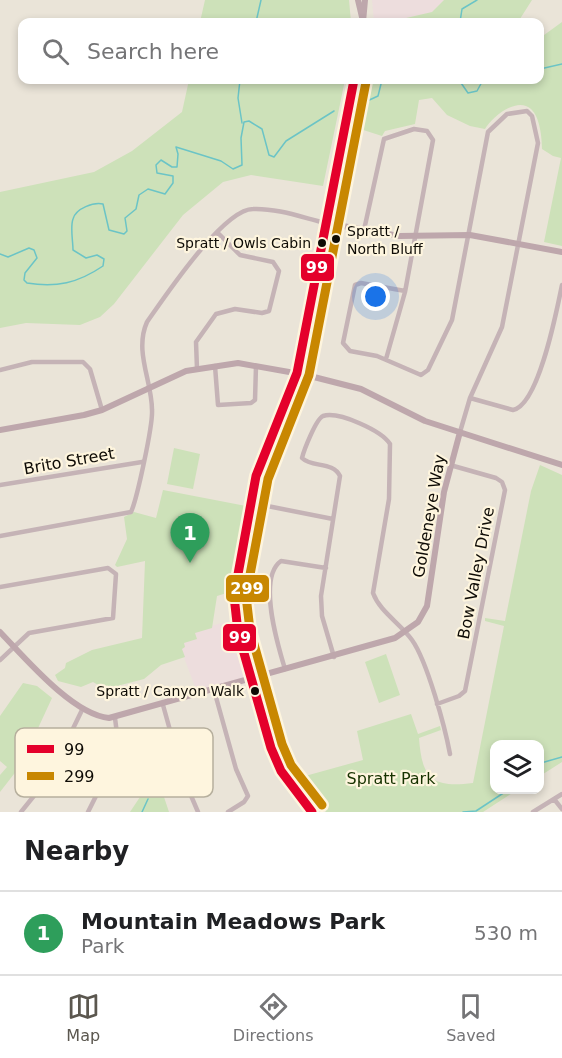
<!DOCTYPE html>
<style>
:root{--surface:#fff;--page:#f6f6f6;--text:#202124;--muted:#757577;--line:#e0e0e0;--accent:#5b574f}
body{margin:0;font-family:"DejaVu Sans",sans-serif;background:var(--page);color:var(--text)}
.controls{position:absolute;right:18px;bottom:18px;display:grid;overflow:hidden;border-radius:12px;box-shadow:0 3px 9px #0003}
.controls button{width:54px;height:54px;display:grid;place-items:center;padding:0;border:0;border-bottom:2px solid var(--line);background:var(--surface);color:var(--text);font:30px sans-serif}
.you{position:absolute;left:376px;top:297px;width:21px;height:21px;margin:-15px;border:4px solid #fff;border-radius:50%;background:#1a73e8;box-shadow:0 0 0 9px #1a73e833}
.badge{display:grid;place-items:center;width:39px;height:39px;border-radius:50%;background:var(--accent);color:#fff;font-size:20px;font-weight:700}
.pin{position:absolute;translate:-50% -50px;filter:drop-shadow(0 2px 3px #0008)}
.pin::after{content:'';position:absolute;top:32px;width:21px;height:18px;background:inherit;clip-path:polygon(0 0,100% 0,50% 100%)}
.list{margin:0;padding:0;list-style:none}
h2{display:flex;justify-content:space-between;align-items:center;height:78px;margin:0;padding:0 24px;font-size:26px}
h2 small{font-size:20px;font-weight:400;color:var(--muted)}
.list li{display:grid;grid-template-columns:39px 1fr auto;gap:18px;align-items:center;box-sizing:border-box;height:84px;padding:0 24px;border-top:2px solid var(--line)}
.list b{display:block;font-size:22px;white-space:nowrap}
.list p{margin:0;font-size:20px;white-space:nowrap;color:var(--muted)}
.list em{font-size:20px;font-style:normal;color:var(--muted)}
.icon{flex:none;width:33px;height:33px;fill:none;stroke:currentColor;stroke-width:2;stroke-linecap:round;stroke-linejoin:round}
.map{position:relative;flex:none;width:562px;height:812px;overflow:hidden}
.search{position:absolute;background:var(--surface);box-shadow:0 3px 9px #0003;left:18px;right:18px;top:18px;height:66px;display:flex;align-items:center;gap:15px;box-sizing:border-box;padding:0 21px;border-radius:12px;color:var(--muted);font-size:22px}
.sheet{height:162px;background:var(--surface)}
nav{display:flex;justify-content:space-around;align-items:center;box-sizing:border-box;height:84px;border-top:2px solid var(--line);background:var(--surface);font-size:16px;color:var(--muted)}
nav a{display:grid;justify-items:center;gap:3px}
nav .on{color:var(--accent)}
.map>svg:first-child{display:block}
.commercial{fill:#eddddd}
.green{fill:#cde1b9}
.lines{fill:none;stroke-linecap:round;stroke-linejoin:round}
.stream{stroke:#6bc4c6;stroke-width:1.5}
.street{stroke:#c5b3b6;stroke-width:4.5}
.secondary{stroke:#bea7ac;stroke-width:6}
.bus-1-casing{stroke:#fef5de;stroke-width:14}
.bus-2-casing{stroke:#fef5de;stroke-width:14}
.bus-1{stroke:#e4002b;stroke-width:9}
.bus-2{stroke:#c88701;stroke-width:9}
.bus-dot{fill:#0e0b05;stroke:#fef5de;stroke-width:2}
.labels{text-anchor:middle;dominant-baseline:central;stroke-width:4.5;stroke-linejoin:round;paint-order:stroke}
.bus-label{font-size:14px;fill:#0e0b05;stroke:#fef5de;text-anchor:end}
.street-label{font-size:16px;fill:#0e0b05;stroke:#fef5de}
.park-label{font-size:16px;fill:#173301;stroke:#fef5de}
.key{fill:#fef5de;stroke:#b6af9d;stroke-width:1.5}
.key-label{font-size:16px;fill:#0e0b05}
.line-badge{stroke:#fef5de;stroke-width:2}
.badge-label{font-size:16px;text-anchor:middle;font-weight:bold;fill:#fff}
</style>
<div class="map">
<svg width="562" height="812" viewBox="0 0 562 812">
<rect width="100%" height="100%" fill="#eae4d8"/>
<path class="commercial" d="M372 0H444L432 12 389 22H374Z
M233 620 249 678 197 692 180 647 182 642 193 631Z"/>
<path class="green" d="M205 0H349L351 22H200Z
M444 0H532L518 22H389L432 12Z
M562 22V246L544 242 561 158 553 156 542 149C542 138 540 117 531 109 517 96 492 117 485 129L470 126 447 115 432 98 419 100 415 124 385 131 382 136 354 127 365 80H540V38Z
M189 80H345L323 186 251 175 223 182 183 215 114 304 100 317 80 325 26 323 0 328V192L94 172 132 151 182 112Z
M174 448 200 454 193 489 167 484Z
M540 465 562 475V762L540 776V744H494V790H517L483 812H326L298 778 363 760 357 731 411 714 418 734 440 726 441 730 419 738C422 779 432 788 473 783L504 626 485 621V618L505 621 531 491Z
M163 490 246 506 230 592 217 596 212 628 195 633 197 639 184 643 185 647 182 649 185 657 161 665 144 679 117 686H100L93 682 81 687 58 681 55 675 65 668 66 663 92 650 142 638 145 561 117 567 115 565 127 539 124 517 134 512 156 518Z
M386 654 400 695 379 703 365 662Z
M23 683 37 686 52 698 21 765 0 792V775L7 767 0 761V716Z
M151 758 169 812H130L144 791 143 776Z"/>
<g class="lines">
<path class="stream" d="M256 22 261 0
M460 22 462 9 477 0
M540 69 562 64
M240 80 238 98 242 123
M459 80 468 93 477 91 483 80
M518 80H526
M365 102 378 96 382 80
M0 254 8 257 29 248 34 250 37 258 25 273 24 280 27 283C56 288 78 283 103 266L104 259 97 255 86 258 73 250C73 241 70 227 73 219 76 208 94 202 103 204L109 230 124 234 127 231 125 218 136 209 139 195 148 189 165 194 173 183V176L157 173 156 165 161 160 172 167H177L178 154 176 147 221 161 233 169 242 165 241 138 244 122 249 121 262 129 269 155 274 157 286 141 334 111
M540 769 541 763 562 757
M142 812 148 799
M463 812 476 811 508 790"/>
<path class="street" d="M364 230 384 139 414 129 427 131 433 140 405 292 386 359
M405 291 361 283 355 285 343 343 350 351 377 356 421 375 428 370 452 320 488 132 507 114 527 111 532 116 538 143 502 327 470 398 460 432
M215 366 218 405 251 403 255 400 256 366
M197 369 196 342 216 314 235 309 262 313 269 311 279 271 273 262 240 255 218 233
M0 370 32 362H83L90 369 102 410
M470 398 513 410C539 405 557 309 562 285
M0 485 142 462
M252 503 333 519
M0 536 131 512C137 499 153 425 152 410 152 381 134 351 147 322 164 298 223 209 253 209 277 208 304 218 326 223
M0 587 108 568 116 574 113 618 29 633 0 660
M334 657 322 616 321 596 340 476C333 461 312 468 302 458 304 450 316 419 323 416 339 411 382 431 390 444L389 499 373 593C380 612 400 623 412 640 427 661 445 727 450 754
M285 669C278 646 257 578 281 561L326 568
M214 690 236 769 248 796 244 802 228 812
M437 704 459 696 465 691 505 490 502 482 496 478 450 465
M163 705 183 777 198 812
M554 799 562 809
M21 812 50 776 82 710
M88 812 119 750 115 718
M533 812 562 794"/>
<path class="secondary" d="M358 0 362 17
M363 22 365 0
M326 223 399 236 470 235 562 252
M0 430 84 415 102 410 186 371 238 363 306 375 361 389 425 421 562 465
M0 632C25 658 73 715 109 718L395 638 418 622 427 606 444 492 460 432
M312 812 281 771 271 748 238 632 234 596 256 476 297 373 354 80"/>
<g class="bus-1-casing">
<path id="bus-1" d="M312 812 281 771 271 748 238 632 234 596 256 476 297 373 354 80"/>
</g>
<g class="bus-2-casing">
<path id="bus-2" d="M322 805 291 765 282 744 250 630 246 596 268 479 309 375 366 82"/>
</g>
<use href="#bus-1" class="bus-1"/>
<use href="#bus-2" class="bus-2"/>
</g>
<g class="bus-dot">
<circle cx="336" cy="239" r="5"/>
<circle cx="322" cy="243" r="5"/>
<circle cx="255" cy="691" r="5"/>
</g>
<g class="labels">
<g class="bus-label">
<text x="347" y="231" text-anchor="start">Spratt /<tspan x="347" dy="18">North Bluff</tspan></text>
<text x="311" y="243">Spratt / Owls Cabin</text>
<text x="244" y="691">Spratt / Canyon Walk</text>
</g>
<g class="street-label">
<text transform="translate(69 461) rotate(-10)">Brito Street</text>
<text transform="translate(429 516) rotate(-80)">Goldeneye Way</text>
<text transform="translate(476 573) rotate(-79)">Bow Valley Drive</text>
</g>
<g class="park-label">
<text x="391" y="778">Spratt Park</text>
</g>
</g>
<rect x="15" y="728" width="198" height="69" rx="9" class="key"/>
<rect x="27" y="745" width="27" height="8" fill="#e4002b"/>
<rect x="27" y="772" width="27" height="8" fill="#c88701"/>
<g class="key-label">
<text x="64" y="755">99</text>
<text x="64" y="782">299</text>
</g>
<g class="line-badge">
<rect x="300" y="253" width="35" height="29" rx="6" fill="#e4002b"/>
<rect x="225" y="574" width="45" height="29" rx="6" fill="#c88701"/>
<rect x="222" y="623" width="35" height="29" rx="6" fill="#e4002b"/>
</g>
<g class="badge-label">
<text x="317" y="273">99</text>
<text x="247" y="594">299</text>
<text x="240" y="643">99</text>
</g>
</svg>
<div class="controls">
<button><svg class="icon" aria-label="layers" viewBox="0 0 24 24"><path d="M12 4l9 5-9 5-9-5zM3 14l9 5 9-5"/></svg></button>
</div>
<div class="you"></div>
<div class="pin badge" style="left:190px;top:563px;background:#2e9e5b">1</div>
<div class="search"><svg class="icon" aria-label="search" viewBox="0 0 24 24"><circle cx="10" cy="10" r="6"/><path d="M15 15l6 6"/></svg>Search here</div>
</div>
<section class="sheet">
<h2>Nearby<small></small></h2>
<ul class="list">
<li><span class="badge" style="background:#2e9e5b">1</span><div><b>Mountain Meadows Park</b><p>Park</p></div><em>530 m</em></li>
</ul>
</section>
<nav>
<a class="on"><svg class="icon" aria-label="map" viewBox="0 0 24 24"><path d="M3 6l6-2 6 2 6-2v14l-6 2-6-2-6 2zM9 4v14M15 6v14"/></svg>Map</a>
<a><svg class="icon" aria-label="directions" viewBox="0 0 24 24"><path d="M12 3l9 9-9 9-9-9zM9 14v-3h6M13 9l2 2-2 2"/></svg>Directions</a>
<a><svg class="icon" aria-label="saved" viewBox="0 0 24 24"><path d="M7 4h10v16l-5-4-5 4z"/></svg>Saved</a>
</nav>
